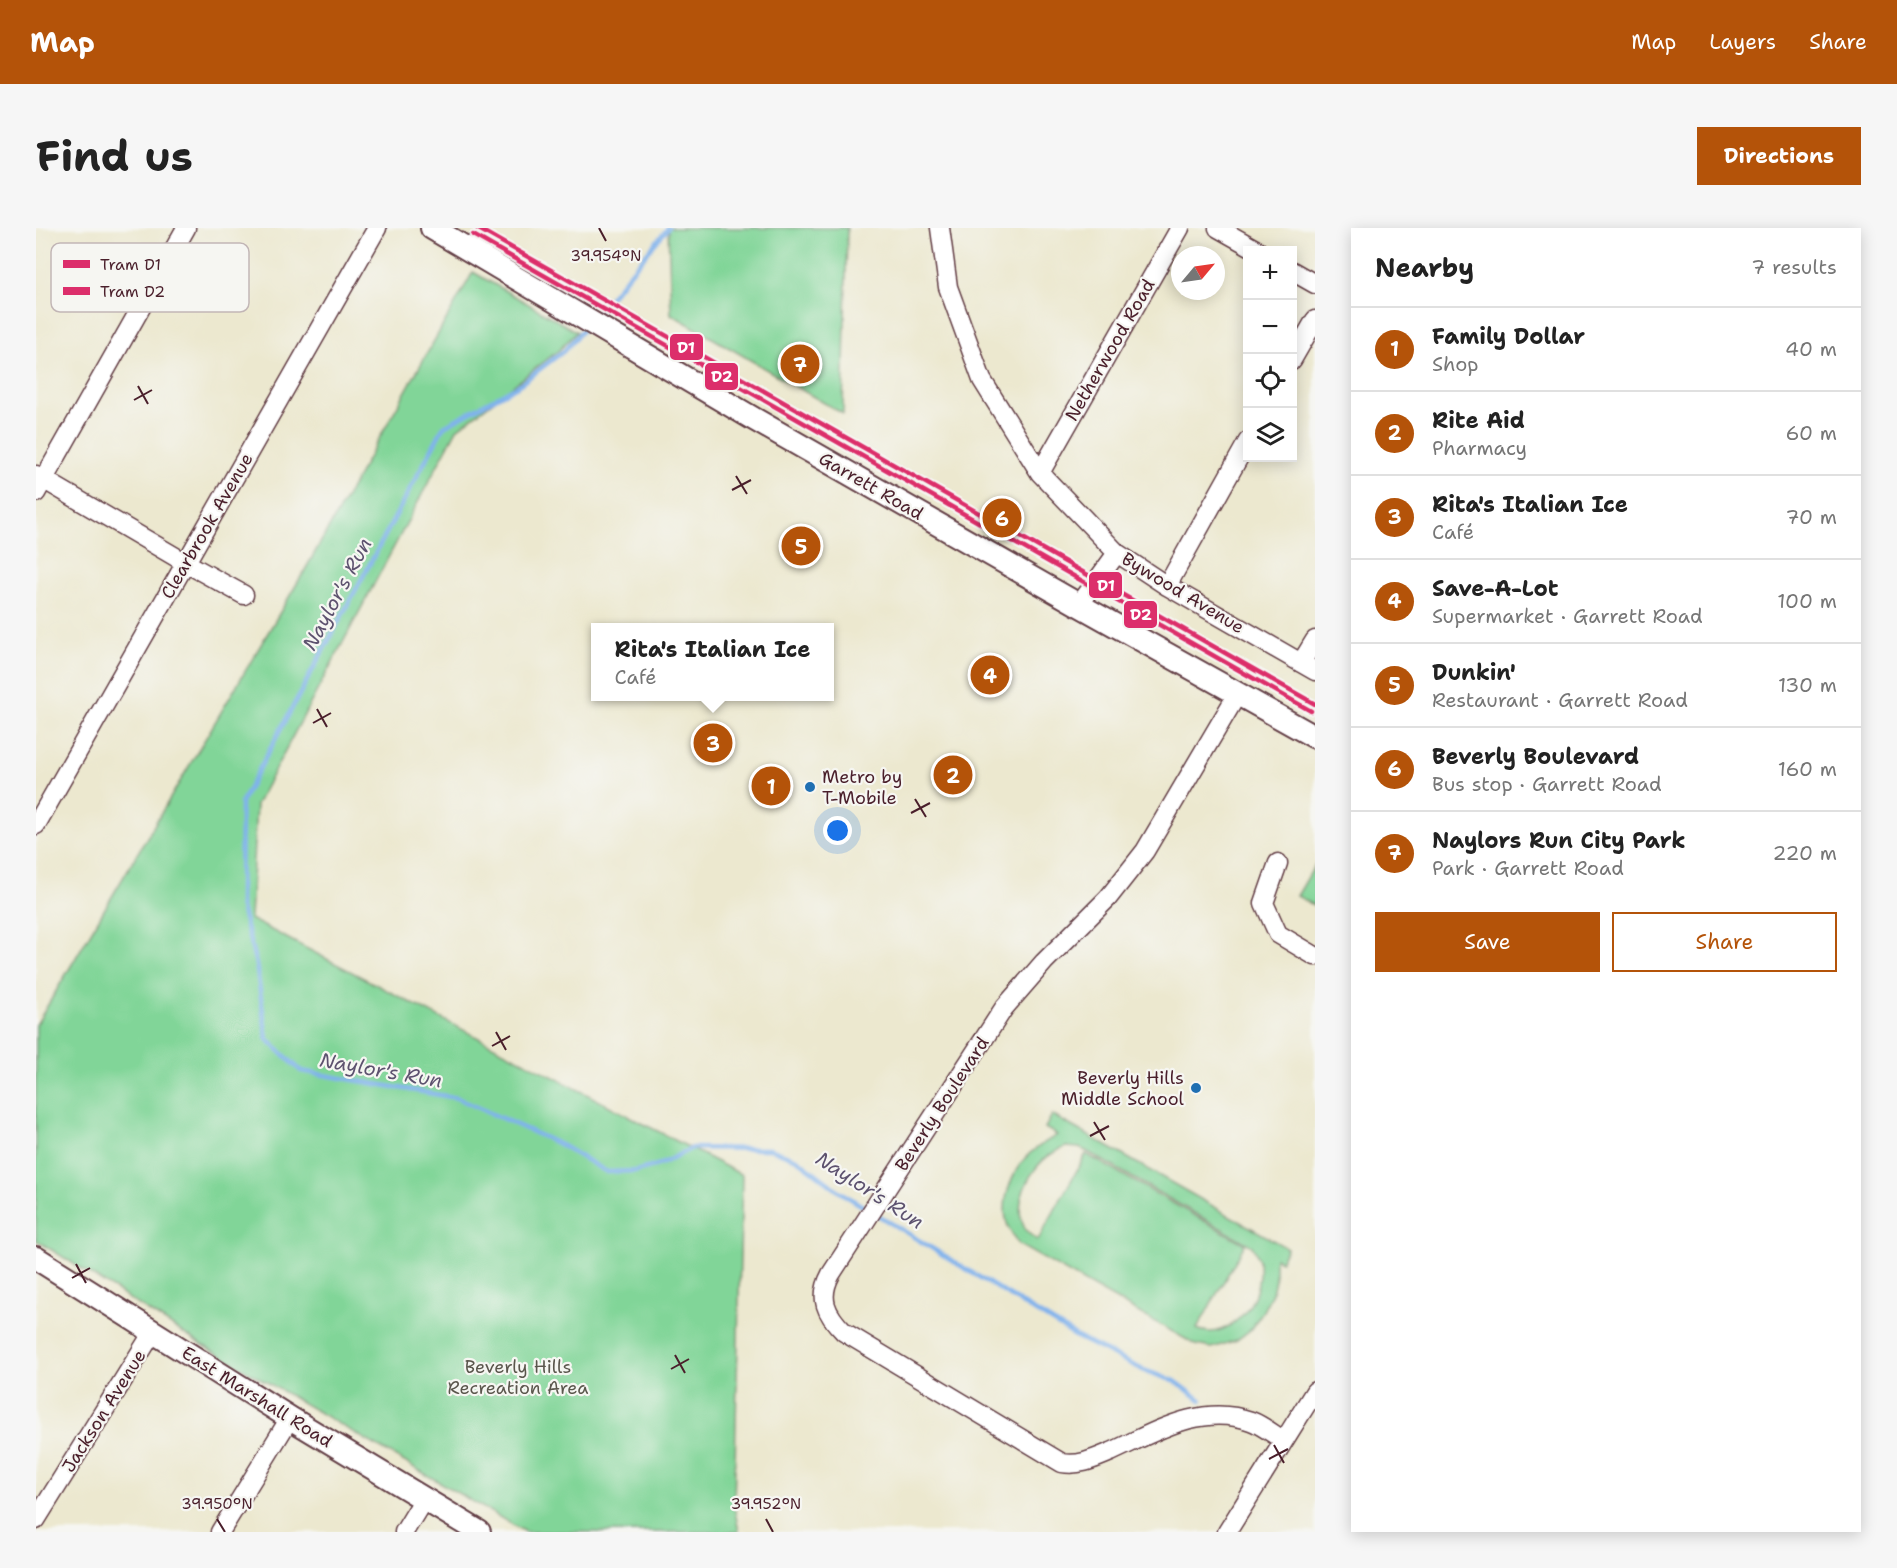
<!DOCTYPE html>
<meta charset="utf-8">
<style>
:root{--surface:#fff;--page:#f6f6f6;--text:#222;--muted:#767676;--line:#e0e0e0;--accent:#b45309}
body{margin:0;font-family:"Shantell Sans",sans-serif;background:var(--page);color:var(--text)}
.controls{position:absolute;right:18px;top:18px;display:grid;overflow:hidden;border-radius:0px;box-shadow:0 3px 15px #0003}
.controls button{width:54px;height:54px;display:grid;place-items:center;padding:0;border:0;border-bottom:2px solid var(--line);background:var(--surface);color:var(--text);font:30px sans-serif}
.compass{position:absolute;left:1135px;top:18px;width:54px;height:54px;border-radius:50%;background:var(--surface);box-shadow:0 3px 15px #0003;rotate:61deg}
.you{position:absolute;left:802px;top:603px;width:21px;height:21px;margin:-15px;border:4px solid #fff;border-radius:50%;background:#1a73e8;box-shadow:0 0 0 9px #1a73e833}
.badge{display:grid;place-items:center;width:39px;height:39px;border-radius:50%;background:var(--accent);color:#fff;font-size:20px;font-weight:700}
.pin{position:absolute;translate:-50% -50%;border:3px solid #fff;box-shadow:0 2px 6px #0006}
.popup{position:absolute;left:555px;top:395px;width:243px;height:78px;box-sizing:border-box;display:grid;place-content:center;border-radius:0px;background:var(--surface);filter:drop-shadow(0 2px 4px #0005);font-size:20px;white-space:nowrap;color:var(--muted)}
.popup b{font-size:22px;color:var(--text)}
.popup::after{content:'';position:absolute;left:50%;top:100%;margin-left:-12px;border:12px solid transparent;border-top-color:var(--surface)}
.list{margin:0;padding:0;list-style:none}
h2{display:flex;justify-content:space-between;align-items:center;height:78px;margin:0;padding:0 24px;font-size:26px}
h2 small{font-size:20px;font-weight:400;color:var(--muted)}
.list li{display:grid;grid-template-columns:39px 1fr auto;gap:18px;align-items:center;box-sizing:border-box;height:84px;padding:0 24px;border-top:2px solid var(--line)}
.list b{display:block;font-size:22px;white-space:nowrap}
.list p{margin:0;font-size:20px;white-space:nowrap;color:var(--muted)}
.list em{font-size:20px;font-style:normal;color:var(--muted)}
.actions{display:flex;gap:12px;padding:18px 24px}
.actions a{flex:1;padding:14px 0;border:2px solid var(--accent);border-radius:0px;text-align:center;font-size:21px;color:var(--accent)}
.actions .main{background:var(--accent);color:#fff}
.icon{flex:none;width:33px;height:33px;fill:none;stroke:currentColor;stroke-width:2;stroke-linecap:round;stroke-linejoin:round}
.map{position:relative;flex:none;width:1279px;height:1304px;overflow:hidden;border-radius:0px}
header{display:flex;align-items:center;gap:36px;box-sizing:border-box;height:84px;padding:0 30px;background:var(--accent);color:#fff}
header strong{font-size:28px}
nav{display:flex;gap:33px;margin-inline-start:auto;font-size:21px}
.intro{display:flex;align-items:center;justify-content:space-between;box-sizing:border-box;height:144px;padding:0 36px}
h1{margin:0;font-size:42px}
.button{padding:15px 27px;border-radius:0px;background:var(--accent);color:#fff;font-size:21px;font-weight:700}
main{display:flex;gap:36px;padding:0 36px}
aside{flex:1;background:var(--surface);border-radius:0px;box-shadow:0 3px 15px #0003}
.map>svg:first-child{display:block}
.green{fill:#81d598;stroke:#667a62;stroke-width:1.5;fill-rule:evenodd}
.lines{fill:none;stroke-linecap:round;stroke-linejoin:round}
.stream{stroke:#80b2ec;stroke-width:4.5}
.minor-casing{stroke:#623d44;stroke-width:21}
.major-casing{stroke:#623d44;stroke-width:26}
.minor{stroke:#fff;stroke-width:18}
.major{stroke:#fff;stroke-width:22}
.tram-1-casing{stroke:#f6f6f2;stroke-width:9}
.tram-2-casing{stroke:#f6f6f2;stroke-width:9}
.tram-1{stroke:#dc2e6b;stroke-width:4.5}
.tram-2{stroke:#dc2e6b;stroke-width:4.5}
.ticks{fill:none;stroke:#4a1f2b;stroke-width:2}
.poi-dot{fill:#1f6fb2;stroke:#f6f6f2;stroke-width:2}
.labels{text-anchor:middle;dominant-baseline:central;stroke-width:4.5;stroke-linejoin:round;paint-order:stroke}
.street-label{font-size:18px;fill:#4a1f2b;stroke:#f6f6f2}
.poi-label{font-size:18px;fill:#4a1f2b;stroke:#f6f6f2;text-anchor:start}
.park-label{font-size:18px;fill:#5a564c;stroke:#f6f6f2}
.water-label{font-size:20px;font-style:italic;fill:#5d526f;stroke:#f6f6f2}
.key{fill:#f6f6f2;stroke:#c2b6b6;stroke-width:1.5}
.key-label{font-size:16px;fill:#4a1f2b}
.ticks-label{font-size:15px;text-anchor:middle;fill:#4a1f2b;stroke:#f6f6f2;stroke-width:4.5;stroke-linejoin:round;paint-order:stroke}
.line-badge{stroke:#f6f6f2;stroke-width:2}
.badge-label{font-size:16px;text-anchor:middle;font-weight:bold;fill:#fff}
</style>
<header>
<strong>Map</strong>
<nav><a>Map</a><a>Layers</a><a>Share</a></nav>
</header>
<div class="intro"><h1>Find us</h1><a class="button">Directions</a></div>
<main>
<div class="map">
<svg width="1279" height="1304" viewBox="0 0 1279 1304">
<rect width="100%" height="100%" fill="#f6f6f2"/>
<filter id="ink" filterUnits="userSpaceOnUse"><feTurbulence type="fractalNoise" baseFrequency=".0167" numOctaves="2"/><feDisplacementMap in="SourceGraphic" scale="12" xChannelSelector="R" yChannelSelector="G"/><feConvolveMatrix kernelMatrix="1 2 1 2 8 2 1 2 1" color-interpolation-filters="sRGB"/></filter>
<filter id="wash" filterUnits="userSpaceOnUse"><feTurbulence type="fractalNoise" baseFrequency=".008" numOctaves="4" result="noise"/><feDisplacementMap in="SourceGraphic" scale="24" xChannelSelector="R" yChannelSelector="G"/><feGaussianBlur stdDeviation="1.35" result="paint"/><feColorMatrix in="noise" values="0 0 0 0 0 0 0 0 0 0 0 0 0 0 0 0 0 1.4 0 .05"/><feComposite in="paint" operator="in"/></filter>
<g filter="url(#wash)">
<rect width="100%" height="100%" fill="#ece8cf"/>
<path class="green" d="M632 0H811L807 186 635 86Z
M437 44 541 104 522 123 421 201 220 577 214 691 706 947 698 1278 703 1304H489L158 1112 0 1012V797L269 342Z
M1279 637V678L1261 668Z
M1016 887 1251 1020 1245 1033 1239 1030V1051L1236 1065 1227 1083 1214 1102 1201 1112 1176 1120 1160 1117 983 1017C978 1009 971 1001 970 991 966 971 976 944 990 929 999 920 1010 914 1021 907L1009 900ZM1030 919 1043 920 1050 923 1216 1018C1219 1023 1223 1029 1223 1035 1224 1046 1222 1059 1218 1069 1210 1089 1184 1112 1161 1101L1209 1016 1050 926 1002 1012C967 994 990 940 1017 925 1021 922 1026 921 1030 919Z"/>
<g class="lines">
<path class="stream" d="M558 88 632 0
M549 99 529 122 483 157 408 198 205 575 204 676 220 736 231 811 265 843 421 870 525 917 571 944 600 943 625 936 656 920 734 921 761 931 804 964 833 982
M840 986 1041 1109 1107 1142 1139 1153 1165 1172"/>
</g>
</g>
<g filter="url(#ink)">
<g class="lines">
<g class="minor-casing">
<path id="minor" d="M904 0 912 59 946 152 1004 245 1081 325 1131 358 1279 443
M1182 0 1221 22
M1256 43 1279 56
M1256 132 1279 92
M1004 245 1144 0
M0 247 150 335 208 367
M0 265 150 0
M1131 358 1212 213
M1043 377 1081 325
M1265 435 1279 412
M1202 465 1109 623 1072 670 1008 734 968 780 795 1046C782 1070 790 1086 808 1104L1026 1235C1044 1238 1058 1231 1075 1224 1119 1204 1165 1175 1215 1193 1226 1197 1237 1206 1247 1212
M0 597 341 0
M1242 635 1228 675 1242 706 1279 728
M0 1292 117 1104
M184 1304 254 1190
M368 1304 388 1271
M1191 1304 1279 1163"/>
</g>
<g class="major-casing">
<path id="major" d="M396 0 718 191 1043 377 1279 509
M0 1030 254 1190 443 1304"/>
</g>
<use href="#minor" class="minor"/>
<use href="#major" class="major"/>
<g class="tram-1-casing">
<path id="tram-1" d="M441 0 1279 476"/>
</g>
<g class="tram-2-casing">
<path id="tram-2" d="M437 7 1275 483"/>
</g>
<use href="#tram-1" class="tram-1"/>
<use href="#tram-2" class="tram-2"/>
</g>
</g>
<path class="ticks" d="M563 0 570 13M102 158 112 176M98 172 116 162M700 248 711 266M696 262 715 252M281 481 291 499M277 495 295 485M879 571 890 589M875 585 894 575M460 804 470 822M456 818 474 808M1058 894 1069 912M1054 908 1073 898M40 1036 50 1055M36 1050 54 1040M639 1127 649 1145M635 1141 653 1131M1238 1217 1248 1235M1233 1231 1252 1221M181 1291 189 1304M730 1291 737 1304"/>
<g class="poi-dot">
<circle cx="774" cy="559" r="6"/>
<circle cx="1160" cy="860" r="6"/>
</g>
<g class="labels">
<g class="street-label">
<text transform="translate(1074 122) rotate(-60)">Netherwood Road</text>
<text transform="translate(835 258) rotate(30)">Garrett Road</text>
<text transform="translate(171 298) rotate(-60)">Clearbrook Avenue</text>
<text transform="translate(1147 365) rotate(31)">Bywood Avenue</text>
<text transform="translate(906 876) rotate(-57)">Beverly Boulevard</text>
<text transform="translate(221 1169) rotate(32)">East Marshall Road</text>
<text transform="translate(68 1183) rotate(-58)">Jackson Avenue</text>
</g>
<g class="poi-label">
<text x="786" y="549">Metro by<tspan x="786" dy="21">T-Mobile</tspan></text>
<text x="1148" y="850" text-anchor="end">Beverly Hills<tspan x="1148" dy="21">Middle School</tspan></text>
</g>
<g class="park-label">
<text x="482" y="1139">Beverly Hills<tspan x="482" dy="21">Recreation Area</tspan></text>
</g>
<g class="water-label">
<text transform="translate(301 366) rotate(-62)">Naylor's Run</text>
<text transform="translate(345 842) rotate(10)">Naylor's Run</text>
<text transform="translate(834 962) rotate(33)">Naylor's Run</text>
</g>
</g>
<rect x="15" y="15" width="198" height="69" rx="9" class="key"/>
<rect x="27" y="32" width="27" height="8" fill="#dc2e6b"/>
<rect x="27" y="59" width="27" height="8" fill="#dc2e6b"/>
<g class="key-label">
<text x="64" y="42">Tram D1</text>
<text x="64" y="69">Tram D2</text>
</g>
<g class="ticks-label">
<text x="570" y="33">39.954°N</text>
<text x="181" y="1281">39.950°N</text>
<text x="730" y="1281">39.952°N</text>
</g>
<g class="line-badge">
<rect x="633" y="105" width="35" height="28" rx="6" fill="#dc2e6b"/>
<rect x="668" y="134" width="35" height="29" rx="6" fill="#dc2e6b"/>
<rect x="1052" y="343" width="35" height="28" rx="6" fill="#dc2e6b"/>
<rect x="1087" y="372" width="35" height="29" rx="6" fill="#dc2e6b"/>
</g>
<g class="badge-label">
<text x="650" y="125">D1</text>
<text x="686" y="154">D2</text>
<text x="1070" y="363">D1</text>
<text x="1105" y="392">D2</text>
</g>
</svg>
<div class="controls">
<button>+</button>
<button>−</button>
<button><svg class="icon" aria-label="locate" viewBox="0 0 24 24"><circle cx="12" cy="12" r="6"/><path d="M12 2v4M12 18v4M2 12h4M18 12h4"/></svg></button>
<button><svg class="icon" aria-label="layers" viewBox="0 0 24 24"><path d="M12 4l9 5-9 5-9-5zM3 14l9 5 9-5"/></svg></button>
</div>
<svg class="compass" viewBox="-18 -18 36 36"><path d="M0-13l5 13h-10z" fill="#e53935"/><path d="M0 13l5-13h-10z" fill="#767676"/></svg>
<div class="you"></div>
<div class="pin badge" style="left:735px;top:558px">1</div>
<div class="pin badge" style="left:917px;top:547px">2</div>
<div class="pin badge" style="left:677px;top:515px">3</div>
<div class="popup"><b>Rita's Italian Ice</b>Café</div>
<div class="pin badge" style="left:954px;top:447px">4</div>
<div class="pin badge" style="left:765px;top:318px">5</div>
<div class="pin badge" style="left:966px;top:290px">6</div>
<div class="pin badge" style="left:764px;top:136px">7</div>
</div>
<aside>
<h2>Nearby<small>7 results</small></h2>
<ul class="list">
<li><span class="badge">1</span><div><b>Family Dollar</b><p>Shop</p></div><em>40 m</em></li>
<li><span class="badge">2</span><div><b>Rite Aid</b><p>Pharmacy</p></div><em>60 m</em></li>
<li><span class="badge">3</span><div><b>Rita's Italian Ice</b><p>Café</p></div><em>70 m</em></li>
<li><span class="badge">4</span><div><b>Save-A-Lot</b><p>Supermarket · Garrett Road</p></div><em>100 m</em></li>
<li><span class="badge">5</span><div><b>Dunkin'</b><p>Restaurant · Garrett Road</p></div><em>130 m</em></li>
<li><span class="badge">6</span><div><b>Beverly Boulevard</b><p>Bus stop · Garrett Road</p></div><em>160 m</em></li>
<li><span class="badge">7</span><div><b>Naylors Run City Park</b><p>Park · Garrett Road</p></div><em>220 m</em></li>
</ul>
<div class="actions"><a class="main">Save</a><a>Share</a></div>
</aside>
</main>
